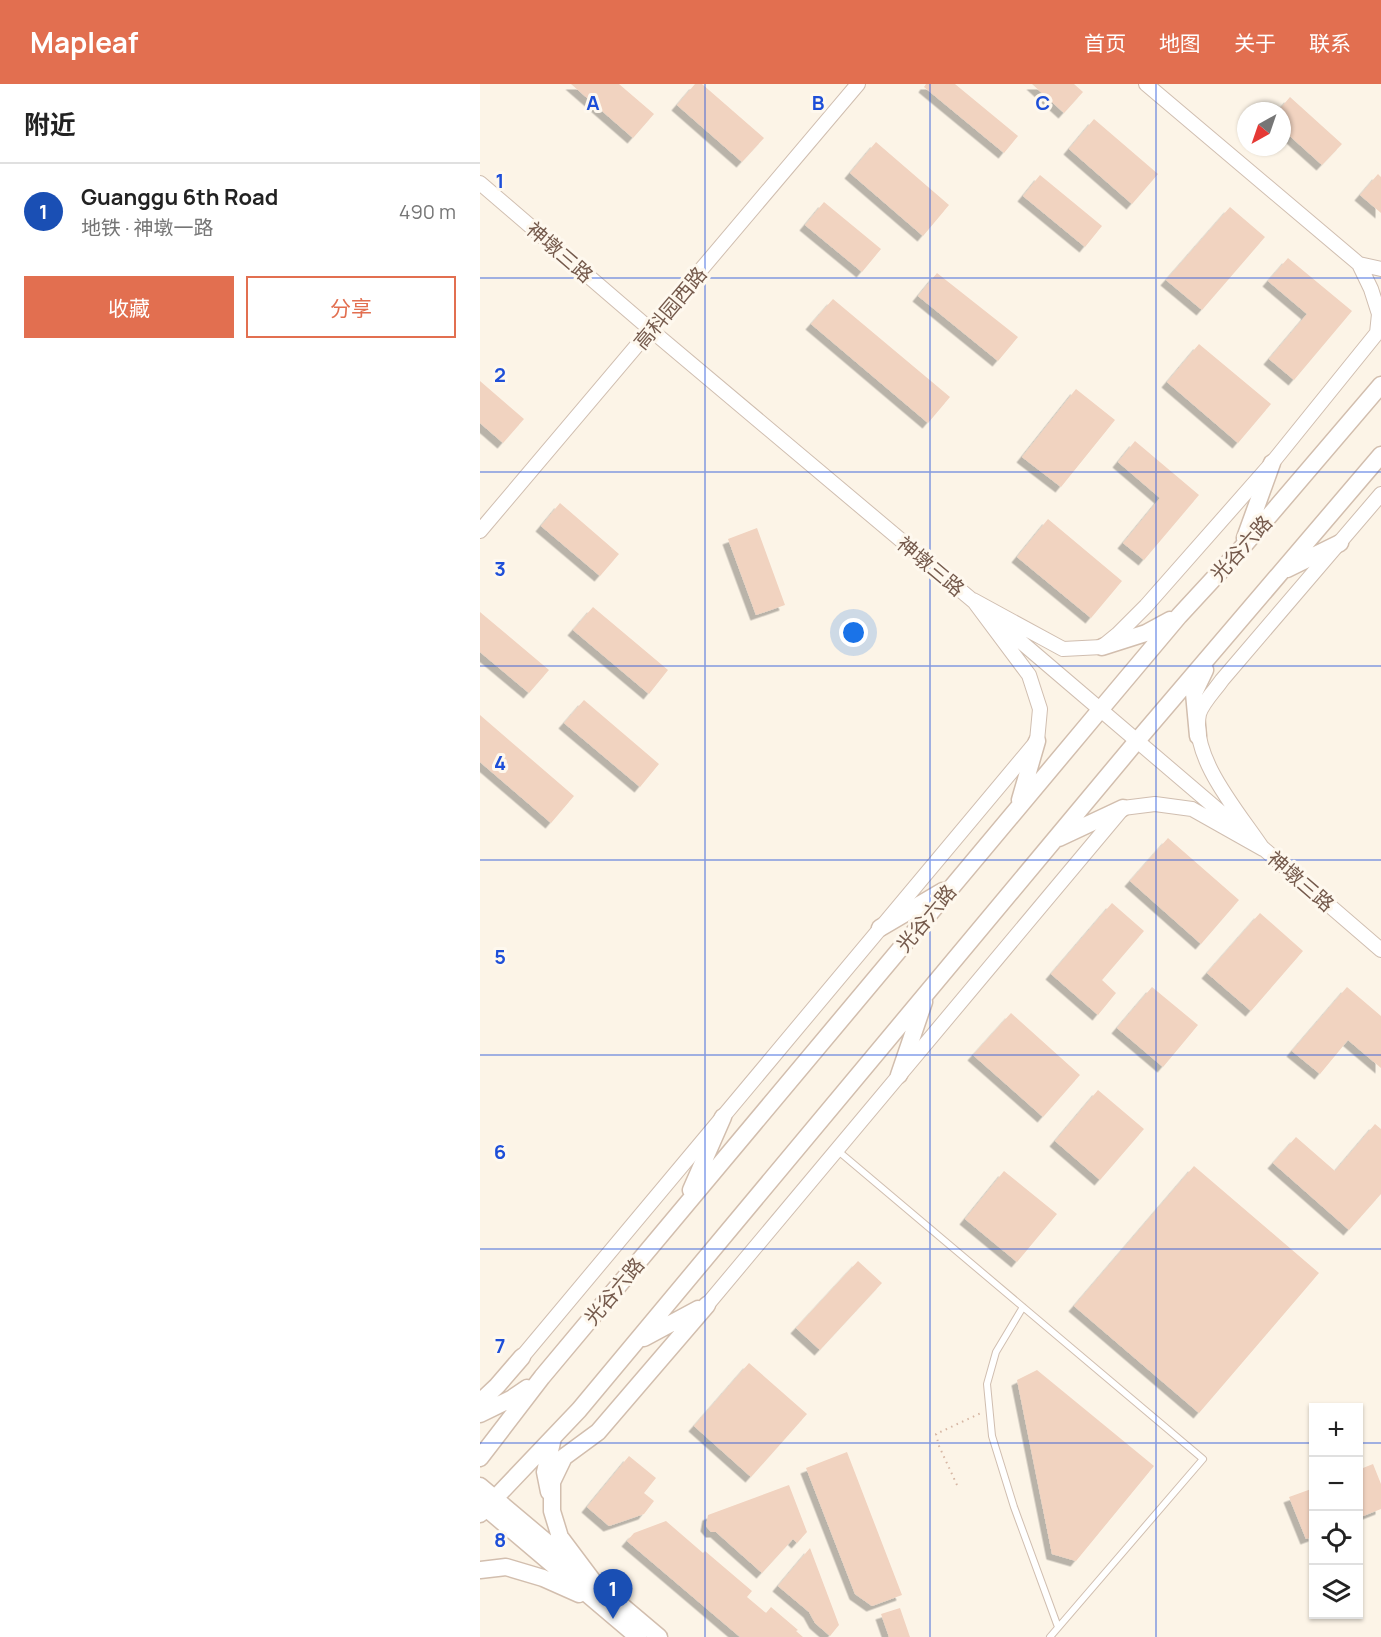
<!DOCTYPE html>
<html lang="zh">
<meta charset="utf-8">
<style>
:root{--surface:#fff;--page:#f6f6f6;--text:#222;--muted:#767676;--line:#e0e0e0;--accent:#e26f50}
body{margin:0;font-family:Manrope,"Noto Sans SC",sans-serif;background:var(--page);color:var(--text)}
.controls{position:absolute;right:18px;bottom:18px;display:grid;overflow:hidden;border-radius:0px;box-shadow:0 2px 4px #0004}
.controls button{width:54px;height:54px;display:grid;place-items:center;padding:0;border:0;border-bottom:2px solid var(--line);background:var(--surface);color:var(--text);font:30px sans-serif}
.compass{position:absolute;left:757px;top:18px;width:54px;height:54px;border-radius:50%;background:var(--surface);box-shadow:0 2px 4px #0004;rotate:220deg}
.you{position:absolute;left:374px;top:549px;width:21px;height:21px;margin:-15px;border:4px solid #fff;border-radius:50%;background:#1a73e8;box-shadow:0 0 0 9px #1a73e833}
.badge{display:grid;place-items:center;width:39px;height:39px;border-radius:50%;background:var(--accent);color:#fff;font-size:20px;font-weight:700}
.pin{position:absolute;translate:-50% -50px;filter:drop-shadow(0 2px 3px #0008)}
.pin::after{content:'';position:absolute;top:32px;width:21px;height:18px;background:inherit;clip-path:polygon(0 0,100% 0,50% 100%)}
.list{margin:0;padding:0;list-style:none}
h2{display:flex;justify-content:space-between;align-items:center;height:78px;margin:0;padding:0 24px;font-size:26px}
h2 small{font-size:20px;font-weight:400;color:var(--muted)}
.list li{display:grid;grid-template-columns:39px 1fr auto;gap:18px;align-items:center;box-sizing:border-box;height:96px;padding:0 24px;border-top:2px solid var(--line)}
.list b{display:block;font-size:22px;white-space:nowrap}
.list p{margin:0;font-size:20px;white-space:nowrap;color:var(--muted)}
.list em{font-size:20px;font-style:normal;color:var(--muted)}
.actions{display:flex;gap:12px;padding:18px 24px}
.actions a{flex:1;padding:14px 0;border:2px solid var(--accent);border-radius:0px;text-align:center;font-size:21px;color:var(--accent)}
.actions .main{background:var(--accent);color:#fff}
.icon{flex:none;width:33px;height:33px;fill:none;stroke:currentColor;stroke-width:2;stroke-linecap:round;stroke-linejoin:round}
.map{position:relative;flex:none;width:901px;height:1553px;overflow:hidden}
header{display:flex;align-items:center;gap:36px;box-sizing:border-box;height:84px;padding:0 30px;background:var(--accent);color:#fff}
header strong{font-size:28px}
nav{display:flex;gap:33px;margin-inline-start:auto;font-size:21px}
main{display:flex}
aside{flex:1;background:var(--surface)}
.map>svg:first-child{display:block}
.building{fill:#f1d3c0;filter:url(#shadow)}
.lines{fill:none;stroke-linecap:round;stroke-linejoin:round}
.service-casing{stroke:#d0beb0;stroke-width:8}
.tertiary-casing{stroke:#d0beb0;stroke-width:16}
.secondary-casing{stroke:#d2beae;stroke-width:19}
.path{stroke:#d6b6a3;stroke-width:2;stroke-dasharray:1.5 4.5;stroke-linecap:butt}
.service{stroke:#fff;stroke-width:6}
.tertiary{stroke:#fff;stroke-width:14}
.secondary{stroke:#fff;stroke-width:16}
.grid{fill:none;stroke:#1d4ed8;stroke-width:1.5;stroke-opacity:0.55}
.labels{text-anchor:middle;dominant-baseline:central;stroke-width:6;stroke-linejoin:round;paint-order:stroke}
.street-label{font-size:20px;fill:#755a4c;stroke:#fef8ee}
.grid-label{font-size:20px;text-anchor:middle;font-weight:bold;fill:#1d4ed8;stroke:#fef8ee;stroke-width:6;stroke-linejoin:round;paint-order:stroke}
</style>
<header>
<strong>Mapleaf</strong>
<nav><a>首页</a><a>地图</a><a>关于</a><a>联系</a></nav>
</header>
<main>
<aside>
<h2>附近<small></small></h2>
<ul class="list">
<li><span class="badge" style="background:#1a4fb4">1</span><div><b>Guanggu 6th Road</b><p>地铁 · 神墩一路</p></div><em>490 m</em></li>
</ul>
<div class="actions"><a class="main">收藏</a><a>分享</a></div>
</aside>
<div class="map">
<svg width="901" height="1553" viewBox="0 0 901 1553">
<defs>
<filter id="shadow"><feDropShadow dx="-5.5" dy="5.5" stdDeviation="0" flood-color="#0004"/></filter>
</defs>
<rect width="100%" height="100%" fill="#fcf4e7"/>
<path class="building" d="M91 0H139L174 30 153 54Z
M215 0H222L284 54 262 78 197 21Z
M446 0H475L538 52 524 69 444 3Z
M552 0H594L603 8 584 29Z
M810 13 862 60 842 81 802 45V27H798Z
M614 35 678 90 652 120 589 65Z
M396 58 469 121 443 152 370 89Z
M898 90 901 93V129L880 111Z
M560 91 622 142 605 163 543 112Z
M344 118 401 165 382 188 325 141Z
M750 123 785 153 722 226 686 196Z
M808 174 872 227 814 296 789 275 827 230 788 197Z
M457 189 538 253 518 277 438 212Z
M353 215 470 313 448 339 331 240Z
M719 260 791 320 758 359 687 298Z
M0 297 44 335 23 359 0 339Z
M596 305 635 336 581 403 542 373Z
M655 357 719 411 664 476 643 459 680 414 638 378Z
M80 419 139 470 120 492 61 442Z
M568 435 642 497 611 534 537 473Z
M277 444 305 521 276 531 248 455Z
M113 523 188 586 169 610 93 546Z
M0 528 69 586 49 609 0 568Z
M104 616 179 680 160 703 84 639Z
M0 631 94 712 71 739 0 678Z
M688 754 759 816 721 860 650 797Z
M632 819 664 847 622 896 636 909 618 931 571 890Z
M780 829 823 867 771 927 727 889Z
M672 903 718 941 683 983 637 944Z
M867 903 901 932V984L868 956 840 990 812 967Z
M531 929 600 991 563 1033 493 971Z
M618 1006 664 1045 620 1096 575 1057Z
M895 1040 901 1045V1110L869 1146 793 1079 816 1053 855 1087Z
M714 1082 839 1189 719 1329 594 1222Z
M524 1087 577 1130 537 1178 485 1135Z
M378 1177 402 1199 340 1266 316 1244Z
M269 1279 327 1330 271 1393 214 1342Z
M557 1286 674 1382 596 1477 572 1470 537 1296Z
M367 1368 422 1511 392 1522 375 1510 326 1384Z
M149 1372 176 1394 164 1409 174 1417 164 1430 129 1442 107 1423Z
M893 1380 901 1400V1425L878 1434V1386Z
M309 1401 327 1448 317 1459 313 1455 282 1489 236 1448H231L226 1442 228 1431Z
M834 1404V1452L826 1455 809 1413Z
M186 1437 223 1469 225 1467 272 1507 267 1513 286 1529 291 1523 318 1546 316 1547 323 1553H260L147 1457 154 1449Z
M330 1464 359 1541 350 1552 335 1539 329 1528 298 1502Z
M420 1524 430 1553H409L401 1530Z"/>
<g class="lines">
<g class="service-casing">
<path id="service" d="M357 1066 723 1375 570 1553
M543 1223 516 1268 507 1300 512 1352 534 1423 578 1543"/>
</g>
<g class="tertiary-casing">
<path id="tertiary" d="M666 0 879 180 901 185
M0 99 171 246 498 521
M879 180 891 205 899 230 897 249
M0 447 378 0
M513 534 758 743
M777 759 901 866
M227 1221 643 724 675 720 712 725 783 765C760 730 710 674 719 630 722 619 736 605 742 596L901 410
M42 1273 557 657 560 625 549 591 493 516 583 565 622 563 638 550 666 522 792 379 901 244"/>
</g>
<g class="secondary-casing">
<path id="secondary" d="M765 454 792 379
M807 485 860 459
M622 563 666 549 690 536
M718 652 714 609 725 586
M540 716 557 657
M579 754 643 724
M400 844 463 807
M419 991 444 918
M211 1106 243 1033
M164 1254 218 1225
M0 1318 17 1302 42 1273
M0 1330 31 1315 47 1304
M0 1374 62 1293 620 626 699 532 760 466 901 301
M0 1402 179 1553
M69 1408 65 1388 73 1354
M0 1419 158 1553
M0 1430 99 1326 656 658 901 371
M0 1486 26 1483 63 1494 99 1510
M116 1501 80 1453 72 1427V1398L84 1373 118 1348 227 1221"/>
</g>
<path class="path" d="M477 1401 459 1362 456 1350 501 1329"/>
<use href="#service" class="service"/>
<use href="#tertiary" class="tertiary"/>
<use href="#secondary" class="secondary"/>
</g>
<path class="grid" d="M225 0V1553M450 0V1553M676 0V1553M0 194H901M0 388H901M0 582H901M0 776H901M0 971H901M0 1165H901M0 1359H834M878 1359H901"/>
<g class="labels">
<g class="street-label">
<text transform="translate(80 168) rotate(41)">神墩三路</text>
<text transform="translate(190 224) rotate(-50)">高科园西路</text>
<text transform="translate(761 464) rotate(-48)">光谷六路</text>
<text transform="translate(451 482) rotate(40)">神墩三路</text>
<text transform="translate(821 797) rotate(41)">神墩三路</text>
<text transform="translate(446 834) rotate(-50)">光谷六路</text>
<text transform="translate(134 1207) rotate(-50)">光谷六路</text>
</g>
</g>
<g class="grid-label">
<text x="113" y="26">A</text>
<text x="338" y="26">B</text>
<text x="563" y="26">C</text>
<text x="20" y="104">1</text>
<text x="20" y="298">2</text>
<text x="20" y="492">3</text>
<text x="20" y="686">4</text>
<text x="20" y="880">5</text>
<text x="20" y="1075">6</text>
<text x="20" y="1269">7</text>
<text x="20" y="1463">8</text>
</g>
</svg>
<div class="controls">
<button>+</button>
<button>−</button>
<button><svg class="icon" aria-label="locate" viewBox="0 0 24 24"><circle cx="12" cy="12" r="6"/><path d="M12 2v4M12 18v4M2 12h4M18 12h4"/></svg></button>
<button><svg class="icon" aria-label="layers" viewBox="0 0 24 24"><path d="M12 4l9 5-9 5-9-5zM3 14l9 5 9-5"/></svg></button>
</div>
<svg class="compass" viewBox="-18 -18 36 36"><path d="M0-13l5 13h-10z" fill="#e53935"/><path d="M0 13l5-13h-10z" fill="#767676"/></svg>
<div class="you"></div>
<div class="pin badge" style="left:133px;top:1535px;background:#1a4fb4">1</div>
</div>
</main>
